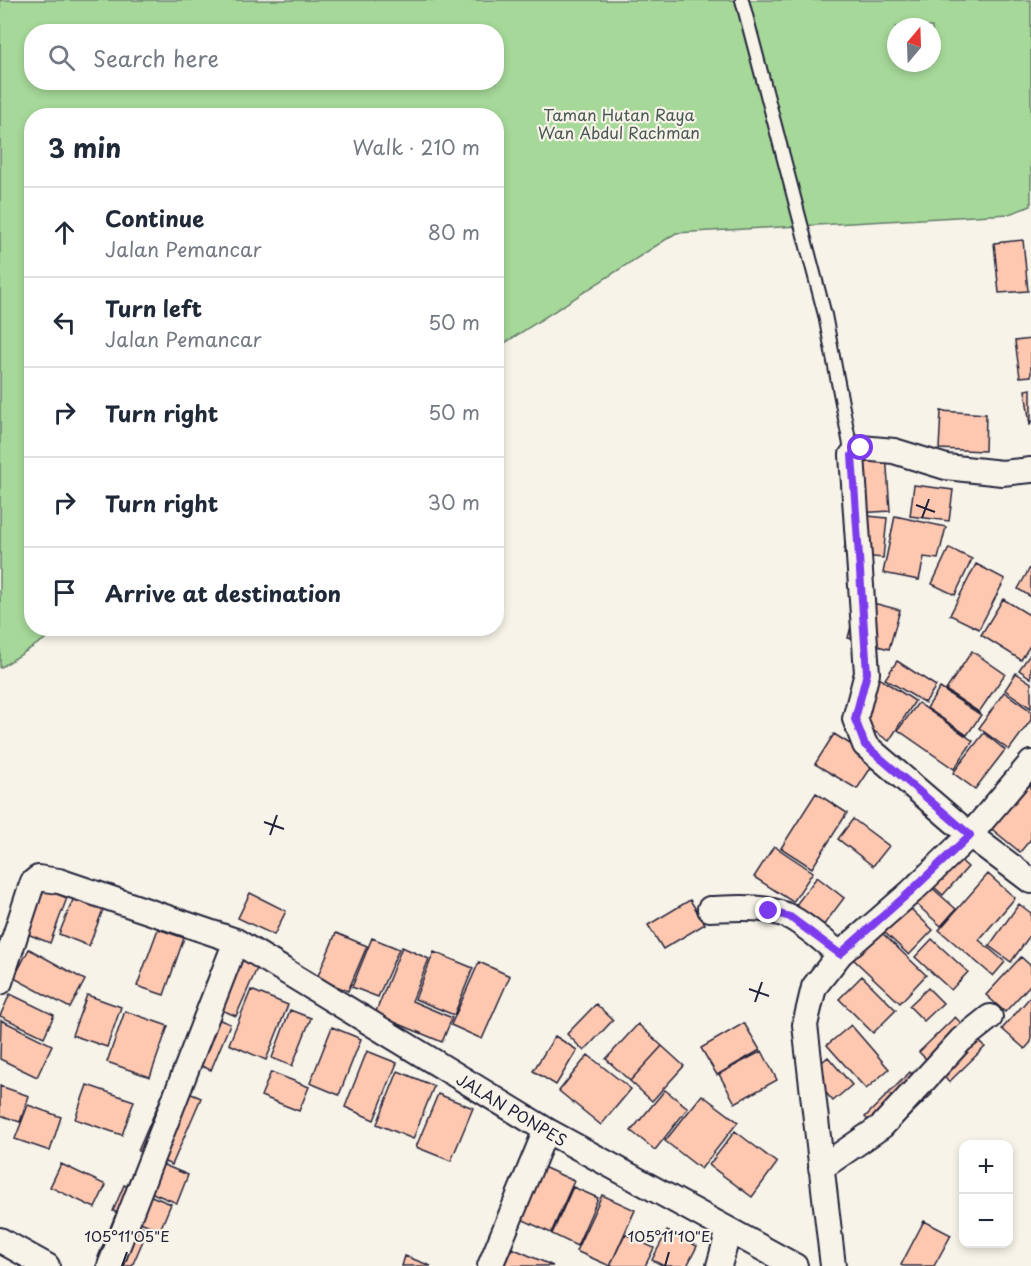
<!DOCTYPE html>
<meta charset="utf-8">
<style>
:root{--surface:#fff;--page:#f2f2f3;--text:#1f2937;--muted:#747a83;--line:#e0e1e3}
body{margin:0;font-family:"Playpen Sans",sans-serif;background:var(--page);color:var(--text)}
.controls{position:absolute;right:18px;bottom:18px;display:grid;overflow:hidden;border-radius:12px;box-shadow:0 3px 9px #0003}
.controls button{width:54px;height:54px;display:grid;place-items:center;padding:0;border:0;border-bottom:2px solid var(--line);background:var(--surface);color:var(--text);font:30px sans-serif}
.compass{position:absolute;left:887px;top:18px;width:54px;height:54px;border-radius:50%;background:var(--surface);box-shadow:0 3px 9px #0003;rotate:19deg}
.stop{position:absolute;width:18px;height:18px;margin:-14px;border:4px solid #7c3aed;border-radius:50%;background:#fff}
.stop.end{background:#7c3aed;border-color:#fff;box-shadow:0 2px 6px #0008}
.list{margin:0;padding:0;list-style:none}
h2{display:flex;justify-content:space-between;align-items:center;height:78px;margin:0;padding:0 24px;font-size:26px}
h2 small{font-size:20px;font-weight:400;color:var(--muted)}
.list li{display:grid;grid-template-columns:39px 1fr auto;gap:18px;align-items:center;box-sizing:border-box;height:90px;padding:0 24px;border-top:2px solid var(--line)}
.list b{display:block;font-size:22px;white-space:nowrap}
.list p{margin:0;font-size:20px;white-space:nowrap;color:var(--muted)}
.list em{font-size:20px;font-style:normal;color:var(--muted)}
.icon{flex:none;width:33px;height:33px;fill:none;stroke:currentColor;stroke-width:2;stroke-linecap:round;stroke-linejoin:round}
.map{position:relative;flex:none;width:1031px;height:1266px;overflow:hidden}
.search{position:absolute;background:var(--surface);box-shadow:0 3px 9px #0003;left:24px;top:24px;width:480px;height:66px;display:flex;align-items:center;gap:15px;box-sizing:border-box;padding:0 21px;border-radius:24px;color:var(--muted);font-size:22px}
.panel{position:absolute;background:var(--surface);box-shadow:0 3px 9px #0003;left:24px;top:108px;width:480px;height:528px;border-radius:24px}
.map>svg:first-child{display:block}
.green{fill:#a6d899;stroke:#647d6a;stroke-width:1.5;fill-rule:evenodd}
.building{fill:#fec8b0;stroke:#22223b;stroke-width:1.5}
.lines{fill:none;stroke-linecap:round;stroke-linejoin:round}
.service-casing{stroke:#22223b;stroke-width:16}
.minor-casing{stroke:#22223b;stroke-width:28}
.service{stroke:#f7f3e8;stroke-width:12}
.minor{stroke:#f7f3e8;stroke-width:24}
.route{stroke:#7c3aed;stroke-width:8}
.ticks{fill:none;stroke:#22223b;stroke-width:2}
.labels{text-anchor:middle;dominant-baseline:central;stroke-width:4.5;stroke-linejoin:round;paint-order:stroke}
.park-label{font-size:16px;fill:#4a5957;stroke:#f7f3e8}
.street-label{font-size:16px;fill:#22223b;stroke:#f7f3e8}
.ticks-label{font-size:15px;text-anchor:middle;fill:#22223b;stroke:#f7f3e8;stroke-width:4.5;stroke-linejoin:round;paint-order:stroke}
</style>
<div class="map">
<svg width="1031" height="1266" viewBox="0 0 1031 1266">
<rect width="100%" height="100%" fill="#f7f3e8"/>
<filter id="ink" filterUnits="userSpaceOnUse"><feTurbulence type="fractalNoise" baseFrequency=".0167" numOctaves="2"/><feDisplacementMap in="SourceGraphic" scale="12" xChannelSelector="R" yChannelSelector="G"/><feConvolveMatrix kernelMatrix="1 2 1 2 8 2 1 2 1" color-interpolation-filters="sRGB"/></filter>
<g filter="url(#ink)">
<path class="green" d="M0 0H1031V206L1009 214 676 233 497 348 496 116H32V628L61 629 0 668ZM896 27H932V63H896ZM32 32H496V82H32Z"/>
<path class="building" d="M1023 240 1028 291 999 293 994 243Z
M1031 339V376L1020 377 1015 341Z
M1031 389V424L1030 425 1025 390Z
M941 411 986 414 985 451 939 449Z
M886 454 890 511 858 513 854 456Z
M914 485 953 490 949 521 910 516Z
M848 514 887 518 883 558 844 554Z
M895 516 946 527 938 559 924 557 919 580 883 573Z
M949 548 972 559 955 595 932 584Z
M976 564 1005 579 979 629 950 615Z
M1031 566V597L1018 589Z
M858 599 900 610 889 649 848 638Z
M1003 599 1031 616V644L1021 660 981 635Z
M972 651 1005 674 979 712 946 690Z
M1031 653V678L1019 670Z
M897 661 936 686 925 703 885 679Z
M1016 673 1031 683V708L1005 690Z
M879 678 915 701 889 741 853 717Z
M940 688 981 715 967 735 927 708Z
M1004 692 1031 711V720L1009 750 979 728Z
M918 703 973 741 954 769 898 730Z
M984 733 1005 750 975 789 953 773Z
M834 734 876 760 857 789 815 764Z
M1031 778V839L1020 852 982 821Z
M816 793 847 813 812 868 781 848Z
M853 819 889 846 873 866 838 839Z
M942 844 968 867 943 895 917 872Z
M774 846 813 872 793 902 754 877Z
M913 871 956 909 941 926 898 888Z
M988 874 1015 898 979 940 1005 962 993 976 939 930Z
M817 877 844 898 823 926 795 906Z
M37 886 67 898 50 943 20 931Z
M892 891 933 930 909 955 868 917Z
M250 893 286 911 274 935 238 918Z
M75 895 104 907 89 946 59 934Z
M690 900 705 924 663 949 648 925Z
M1019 904 1031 913V934L1011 962 989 946Z
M158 929 184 938 164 995 137 986Z
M879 930 926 975 900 1003 852 958Z
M336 933 367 946 348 991 317 978Z
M372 938 399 949 378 997 352 987Z
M932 939 968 972 951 990 915 957Z
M402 947 429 959 412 1001 452 1018 442 1042 375 1014Z
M29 949 85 980 70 1008 14 978Z
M224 951 258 966 236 1016 203 1002Z
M434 952 473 968 454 1015 415 999Z
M1021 957 1031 966V984L1005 1012 986 995Z
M479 962 510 976 482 1039 451 1025Z
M862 976 896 1010 873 1033 839 999Z
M928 988 943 1003 924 1021 909 1006Z
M251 990 288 1005 266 1060 229 1044Z
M10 994 54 1015 44 1037 0 1016Z
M87 995 121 1007 107 1047 72 1035Z
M1031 996V1042L1025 1049 1002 1029Z
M596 1004 613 1020 584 1051 567 1034Z
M290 1010 311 1018 292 1066 272 1058Z
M125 1011 168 1026 150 1077 107 1062Z
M198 1011 230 1024 211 1070 179 1057Z
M955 1017 985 1047 949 1082 919 1052Z
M1 1020 52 1045 37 1077 0 1059Z
M744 1023 760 1050 717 1075 701 1048Z
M638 1024 662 1046 630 1081 606 1059Z
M851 1025 889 1069 866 1089 827 1045Z
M332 1027 361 1039 339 1095 310 1083Z
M555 1036 577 1050 556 1085 533 1071Z
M662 1046 684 1066 652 1101 630 1081Z
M367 1051 397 1063 374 1120 345 1107Z
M762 1051 777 1080 735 1103 719 1074Z
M588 1055 631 1089 601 1125 559 1091Z
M828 1057 852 1085 833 1101 809 1073Z
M398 1071 434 1086 413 1139 377 1124Z
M271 1072 309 1087 299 1111 261 1096Z
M910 1072 932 1094 886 1138 865 1117Z
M167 1084 201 1098 172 1165 138 1151Z
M87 1085 134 1101 122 1135 75 1119Z
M0 1086 29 1096 20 1122 0 1115Z
M665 1090 688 1108 655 1150 631 1131Z
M438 1094 473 1108 451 1161 416 1147Z
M702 1095 738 1122 701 1169 665 1141Z
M28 1105 61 1117 50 1151 15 1139Z
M735 1131 777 1163 752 1197 709 1165Z
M140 1155 188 1175 177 1203 128 1183Z
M61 1164 106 1185 95 1208 50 1187Z
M541 1166 574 1181 551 1233 517 1217Z
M124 1185 171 1204 160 1230 113 1211Z
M573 1187 598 1198 577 1246 552 1234Z
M602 1195 635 1210 610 1266 576 1251Z
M115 1216 148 1229 132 1266H119L98 1257Z
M924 1221 951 1235 934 1266H903L901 1265Z
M667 1231 697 1246 687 1266H664L652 1260Z
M625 1234 654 1248 645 1266H610Z
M512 1248 553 1266H504Z
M405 1256 431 1266H402Z"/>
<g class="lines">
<g class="service-casing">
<path id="service" d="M742 0 825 315 852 455"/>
</g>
<g class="minor-casing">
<path id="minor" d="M1031 470 1002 473 946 467 894 451 861 448 852 455 867 673 855 719 865 745 970 835 1031 881
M710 909C736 908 766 905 790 917 807 926 824 942 840 954
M0 982 30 890 33 882 38 878 59 881 236 941 546 1130 795 1266
M821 1168 882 1126 961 1040 990 1017
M0 1240 47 1266
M110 1266 236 941
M490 1266 546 1130
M719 1266 729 1230
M833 1266 805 1025 814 987 840 954 911 892 970 835 1031 763"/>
</g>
<use href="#service" class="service"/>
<use href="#minor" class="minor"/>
</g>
</g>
<g class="lines" filter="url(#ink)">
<path class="route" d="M769 911 790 917 840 954 910 892 970 835 865 745 855 719 867 673 852 455 861 448"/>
</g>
<path class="ticks" d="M916 505 935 512M922 518 929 499M264 822 284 829M270 835 277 815M749 989 769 996M755 1002 762 982M122 1266 127 1252M665 1266 669 1252"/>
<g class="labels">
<g class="park-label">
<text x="619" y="114">Taman Hutan Raya<tspan x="619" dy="18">Wan Abdul Rachman</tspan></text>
</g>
<g class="street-label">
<text transform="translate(512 1109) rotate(31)">JALAN PONPES</text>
</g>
</g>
<g class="ticks-label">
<text x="127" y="1242">105°11'05"E</text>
<text x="669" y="1242">105°11'10"E</text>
</g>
</svg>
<div class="controls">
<button>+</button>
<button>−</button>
</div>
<svg class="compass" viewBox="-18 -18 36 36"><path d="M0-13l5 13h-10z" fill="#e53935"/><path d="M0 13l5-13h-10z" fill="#747a83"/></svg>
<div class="stop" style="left:861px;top:448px"></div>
<div class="stop end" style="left:769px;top:911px"></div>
<div class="search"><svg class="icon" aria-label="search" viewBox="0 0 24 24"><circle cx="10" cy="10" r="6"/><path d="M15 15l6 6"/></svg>Search here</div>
<section class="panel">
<h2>3 min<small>Walk · 210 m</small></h2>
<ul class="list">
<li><svg class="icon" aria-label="ahead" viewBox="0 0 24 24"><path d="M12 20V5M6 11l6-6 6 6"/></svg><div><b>Continue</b><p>Jalan Pemancar</p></div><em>80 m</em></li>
<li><svg class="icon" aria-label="left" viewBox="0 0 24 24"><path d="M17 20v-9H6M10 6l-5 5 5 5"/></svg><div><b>Turn left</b><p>Jalan Pemancar</p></div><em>50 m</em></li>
<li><svg class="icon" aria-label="right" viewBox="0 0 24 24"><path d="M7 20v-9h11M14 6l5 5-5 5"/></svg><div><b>Turn right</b></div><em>50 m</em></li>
<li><svg class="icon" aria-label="right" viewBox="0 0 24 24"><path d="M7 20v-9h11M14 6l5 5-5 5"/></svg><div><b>Turn right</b></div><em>30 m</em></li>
<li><svg class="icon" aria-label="arrive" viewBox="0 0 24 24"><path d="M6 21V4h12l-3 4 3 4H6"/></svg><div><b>Arrive at destination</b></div></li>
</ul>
</section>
</div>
